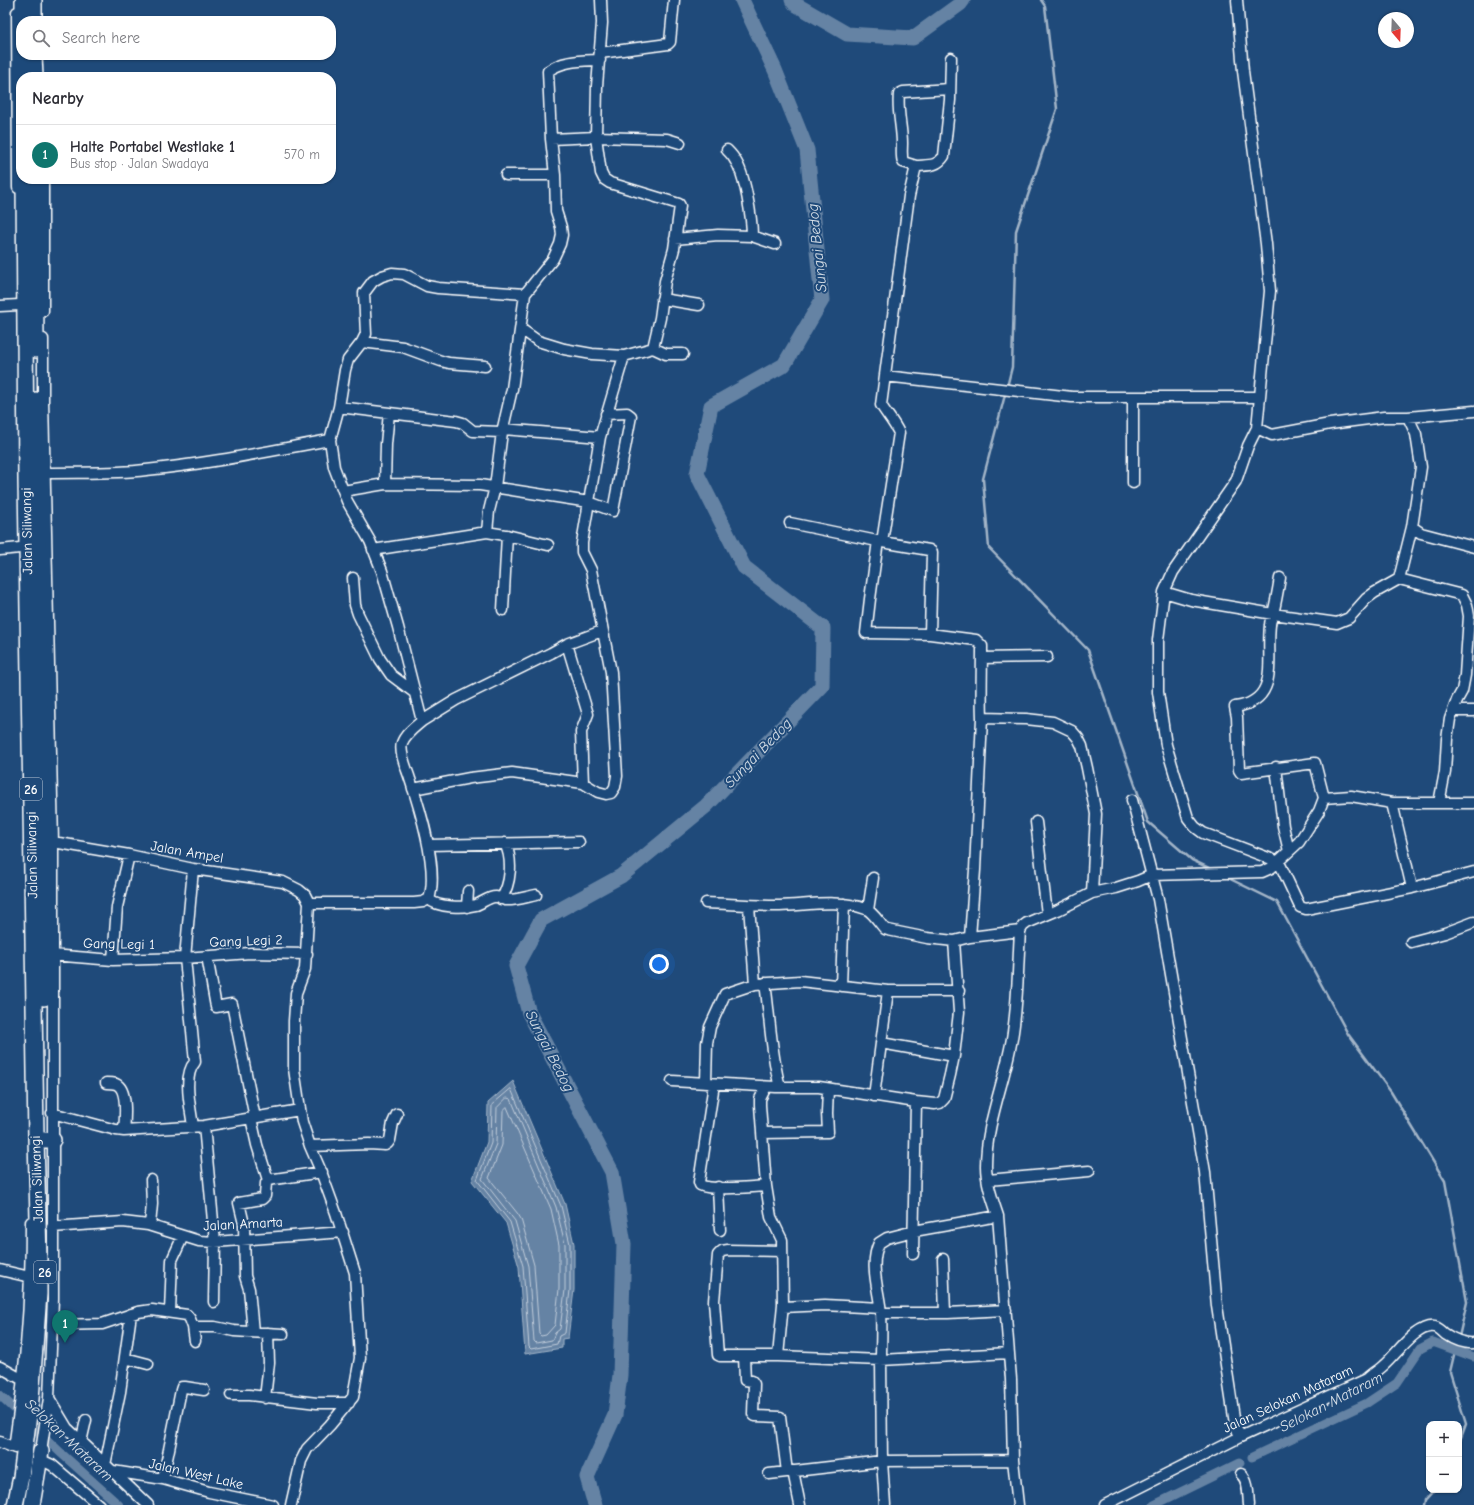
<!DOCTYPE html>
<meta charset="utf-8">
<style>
:root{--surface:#fff;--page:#f2f2f3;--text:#2b2b33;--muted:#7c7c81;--line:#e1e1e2;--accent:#0f766e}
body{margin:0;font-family:"Comic Neue",sans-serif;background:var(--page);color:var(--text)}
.controls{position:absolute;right:12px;bottom:12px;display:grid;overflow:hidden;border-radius:8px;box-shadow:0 1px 3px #0004}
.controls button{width:36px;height:36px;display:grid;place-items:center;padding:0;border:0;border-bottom:1px solid var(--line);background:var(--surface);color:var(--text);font:20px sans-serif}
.compass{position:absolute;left:1378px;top:12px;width:36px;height:36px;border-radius:50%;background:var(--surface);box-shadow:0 1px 3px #0004;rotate:161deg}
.you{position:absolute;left:659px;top:964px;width:14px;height:14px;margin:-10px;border:3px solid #fff;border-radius:50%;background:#1a73e8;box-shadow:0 0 0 6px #1a73e833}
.badge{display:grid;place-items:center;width:26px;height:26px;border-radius:50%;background:var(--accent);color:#fff;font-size:13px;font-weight:700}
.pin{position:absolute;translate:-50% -33px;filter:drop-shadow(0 1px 2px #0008)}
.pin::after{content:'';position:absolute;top:21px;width:14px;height:12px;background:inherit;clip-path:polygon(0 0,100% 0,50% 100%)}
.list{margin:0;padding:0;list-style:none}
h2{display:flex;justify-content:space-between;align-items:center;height:52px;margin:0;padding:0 16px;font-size:17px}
h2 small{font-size:13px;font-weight:400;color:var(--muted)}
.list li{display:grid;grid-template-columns:26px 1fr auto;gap:12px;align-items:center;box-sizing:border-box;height:60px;padding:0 16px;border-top:1px solid var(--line)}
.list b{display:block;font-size:15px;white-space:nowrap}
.list p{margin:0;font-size:13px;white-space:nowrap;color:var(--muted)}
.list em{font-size:13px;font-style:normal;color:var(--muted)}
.icon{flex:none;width:22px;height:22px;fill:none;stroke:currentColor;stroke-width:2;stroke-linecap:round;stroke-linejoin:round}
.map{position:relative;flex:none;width:1474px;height:1505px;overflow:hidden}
.search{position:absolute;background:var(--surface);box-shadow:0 1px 3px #0004;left:16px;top:16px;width:320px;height:44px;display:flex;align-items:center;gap:10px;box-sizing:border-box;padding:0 14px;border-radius:16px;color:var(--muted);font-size:15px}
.panel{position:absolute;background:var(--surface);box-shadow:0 1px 3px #0004;left:16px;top:72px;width:320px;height:112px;border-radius:16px}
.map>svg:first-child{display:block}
.water{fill:#6583a4;stroke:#a3b5c8}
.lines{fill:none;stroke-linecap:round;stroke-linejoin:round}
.shore{stroke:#c1cddb;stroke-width:1}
.stream{stroke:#a3b5c8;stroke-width:2.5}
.canal{stroke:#6583a4;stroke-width:9}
.river{stroke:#6583a4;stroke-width:15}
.minor-casing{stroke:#fff;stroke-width:13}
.highway-casing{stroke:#fff;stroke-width:18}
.minor{stroke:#1f4a7a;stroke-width:10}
.highway{stroke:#1f4a7a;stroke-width:15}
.labels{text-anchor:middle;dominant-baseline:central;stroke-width:4;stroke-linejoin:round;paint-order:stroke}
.shield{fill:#1f4a7a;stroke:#bcc9d7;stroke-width:1}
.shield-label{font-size:13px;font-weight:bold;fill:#fff}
.street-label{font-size:14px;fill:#fff;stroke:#1f4a7a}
.water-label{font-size:15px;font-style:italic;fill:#d8e0e8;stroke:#1f4a7a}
</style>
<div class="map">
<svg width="1474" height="1505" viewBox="0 0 1474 1505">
<rect width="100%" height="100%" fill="#1f4a7a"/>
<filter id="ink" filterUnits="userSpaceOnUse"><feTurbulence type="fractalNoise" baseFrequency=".025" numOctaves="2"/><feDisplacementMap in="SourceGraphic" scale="8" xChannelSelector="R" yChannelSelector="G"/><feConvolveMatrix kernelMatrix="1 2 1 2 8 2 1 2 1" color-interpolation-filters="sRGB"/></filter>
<g filter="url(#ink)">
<path class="water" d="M513 1081 565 1204 574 1244V1290L568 1338 562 1339V1348L525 1354 519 1267 506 1223 472 1181 487 1142 488 1103Z"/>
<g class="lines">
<path class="shore" d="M511 1089 561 1206 570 1244V1290L565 1333 559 1336 557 1344 531 1349 529 1347 523 1266 510 1222 477 1180 491 1143 492 1105Z
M507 1098 511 1099 556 1207 565 1244V1290L560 1329 555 1333 552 1340 536 1343 534 1341 528 1266 515 1221 482 1179 496 1144 497 1108Z
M507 1107 551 1209 559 1245V1289L555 1325 546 1335 541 1336 539 1334 534 1265 521 1219 518 1214 489 1178 502 1145 503 1111Z"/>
<path class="stream" d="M1007 387 1012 367 1016 231 1057 109 1045 6 1041 0
M1006 391 983 479 989 548 1088 650 1148 822 1192 860 1211 869
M1226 877 1277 902 1348 1034 1391 1092 1445 1181 1467 1302 1459 1337
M1454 1355 1450 1372 1466 1424 1459 1443
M1424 1505 1425 1500 1434 1490"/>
<path class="canal" d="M0 1395 62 1454 119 1505
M1252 1457 1367 1403 1397 1383 1420 1349 1433 1342 1474 1357
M1154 1505 1240 1463"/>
<path class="river" d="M792 0 795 4 847 34 913 38 960 4 963 0
M595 1505 587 1477 615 1415 620 1375 624 1244 612 1172 529 1013 516 966 541 920 621 876 706 806 822 686 823 628 744 567 697 474 711 406 784 365 822 300 807 150 775 70 742 0"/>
<g class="minor-casing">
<path id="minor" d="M1237 0 1243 71 1266 244 1270 291 1257 428 1272 435 1330 424 1384 417H1408L1474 411
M17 12 18 188
M600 53 668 44 670 42 674 0
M551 139 548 71C563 60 582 61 600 60
M727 150C730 153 733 156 735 160 745 174 752 218 752 236
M916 166 903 162C901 156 902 150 902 143 902 127 897 111 899 94L903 92 949 89
M506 175H555
M43 179V311
M675 239 718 235 752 236 775 244
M662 299 699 305
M0 306 19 305
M521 329 538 341 564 349 592 354 624 356 653 348 660 318 665 281 674 249 680 206 679 204 610 183 604 179 601 173 596 137 597 86 602 23 601 0
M362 342 403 347 441 361 449 363 485 366
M653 348 666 354H683
M885 376 1072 397H1259
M1133 397V483
M339 407 456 421 463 423 473 431 502 432
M1257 428 1248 446 1236 481 1173 572 1164 592 1158 640V692L1166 745 1188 818 1195 827 1203 833 1279 862 1300 907 1306 909 1412 888 1474 872
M503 429 600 437
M45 473C79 472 113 474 146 470 208 464 269 451 330 440
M385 484 386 444 389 413
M343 491 385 484 480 485 589 502 613 511 631 416 627 413 606 414
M790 523 882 542 929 550 932 552 930 634 976 640 982 646C982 670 981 694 982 718L975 870 970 937 1020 931
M1412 527 1421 533 1474 547
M487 532 511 536 548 545
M878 541 870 599 866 633 930 634
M882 542 899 433C894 422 887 415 881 405L909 196 916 166C928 165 937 167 944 156L950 100 951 58
M0 550 20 548
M373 550 487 532 489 511 495 487 502 432 512 389 525 294 553 259 560 244 562 235 561 227 556 211 555 175 551 139 596 137 667 139 680 143
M353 578 355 605 358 614 380 659 391 675 415 693
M1399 579 1462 595 1467 605 1469 616 1465 675 1462 691 1457 700 1450 719 1447 739 1445 772 1439 803
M1164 592 1191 600 1273 614 1337 623 1349 618 1366 599 1374 593 1399 579 1412 527 1421 467 1416 434 1408 417
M503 610 507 535
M567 644 588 714 581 732 583 783
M982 658 1047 657
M1453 711H1474
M982 718 1026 719 1053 722 1072 731 1078 738 1082 746 1087 768 1096 814 1092 893
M422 721 456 700 551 653 567 644 602 631
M1276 767 1283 826 1289 851
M413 789 470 778 512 773 583 783 598 792 606 794 611 793 615 787 617 776 611 672 591 570 582 552V543L600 437 624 356
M1324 798 1351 796 1392 803H1474
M1132 800 1158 899 1205 1172 1217 1306 1235 1424 1240 1437
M1392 803 1412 888
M1036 822 1047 914
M53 842 129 855 193 869 283 882 299 890 305 895 309 903
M428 845 579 842
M193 869 185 958 195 1062C182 1076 191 1109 193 1127
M429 899C437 908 465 908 476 905 482 903 490 896 496 897 499 897 502 899 505 900 515 901 526 897 536 895
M501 899C511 884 513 860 505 843
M309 903H414L423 902 429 899C439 869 420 809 410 779 407 769 399 753 402 743 405 734 415 727 422 721L398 627 382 571 370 541 347 501 334 467 330 440 339 407 345 370 348 360 362 342 366 334 364 293 373 281 382 276 392 273 404 274 427 286 438 288 525 294
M706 903C731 904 756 906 780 906 809 905 839 899 866 909 873 912 880 924 885 929L888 930 927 938 954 941 970 937
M749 906 755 984
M467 907 468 891
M868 910 873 878
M1411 942 1445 933 1474 922
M52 955 113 960 185 958 250 953 307 954
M207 956 216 1007 232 1004 255 1118
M113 960 117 907 129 855
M765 983C770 1018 771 1054 780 1087
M841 986 844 904
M881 1043 954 1056
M672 1081 776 1087H819L916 1102
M706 1082 707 1043 710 1027 725 994 755 984 800 981 888 991
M106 1083C109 1083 113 1083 116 1084 128 1089 125 1120 124 1131
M714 1084 699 1182 700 1185C712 1191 751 1187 766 1186
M766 1087 760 1099V1105L766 1186 771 1217 782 1240 783 1304 778 1356
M874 1096 888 991H959
M52 1113 116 1130 124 1131 204 1126 300 1110
M251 1118 257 1145 268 1180
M204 1126 215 1242 214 1302
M762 1133 828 1132 827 1113 828 1089
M310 1146 369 1144 385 1145 388 1143 390 1140 393 1123 397 1114
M988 1180 1089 1171
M718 1187 720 1230
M998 1216 914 1231 887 1238 879 1243C869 1265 879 1290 881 1313 882 1329 881 1345 881 1360L1009 1353
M150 1225 152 1204 151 1180
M52 1227 123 1222 148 1225 199 1241 215 1242 343 1232
M913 1254 916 1102 935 1104 940 1103 944 1099 950 1075 954 1056 959 1012 954 941
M943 1259 945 1313
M0 1270 30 1277
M783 1307 825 1305 880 1308
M170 1312 172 1260 183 1236
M881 1313H948L1006 1310
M52 1325 102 1324 138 1312 152 1310 187 1315 190 1319 193 1327H215L234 1331 283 1334
M193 1327 195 1341
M253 1332 249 1289 245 1276 244 1224 239 1203 262 1199 265 1196 266 1183 268 1180 322 1172
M744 1356 745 1380 752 1381 754 1384 753 1414 755 1416 780 1417 787 1472
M125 1358 148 1364
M0 1367 23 1380
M231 1395H249L317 1403H349
M49 1398 67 1428 148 1505
M265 1398 269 1363 268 1333
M15 1441C26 1369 31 1295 31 1222
M0 1442 15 1448
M81 1442 86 1420
M41 1451 49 1398 53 1299V842L43 400V339
M39 1459 52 1465 99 1505
M105 1465 120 1392 131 1314
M113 1471 163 1479 209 1492 273 1505
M793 1471 800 1505
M769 1474 882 1461 881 1360 778 1356H720L718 1355 714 1301 718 1255 722 1251 728 1250 782 1251
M1241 1474C1249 1481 1248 1495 1249 1505
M163 1479 181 1390 182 1387H185L204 1390
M291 1505 301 1461 307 1449 330 1425 353 1397 360 1358 355 1273 336 1213 320 1169 310 1146 302 1122 294 1069V1021L296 993 305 969 309 903
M885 1505 882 1461 1013 1460
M1018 1505 1013 1460 1011 1379 998 1216C993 1201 986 1183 986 1166 986 1120 1007 1077 1013 1032 1018 999 1018 964 1020 931L1023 926 1027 923 1058 910 1092 893 1116 888 1138 881 1152 875 1262 872 1271 868 1299 842 1319 811 1324 798 1315 763 1241 773 1239 770 1237 717 1235 707C1281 701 1266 659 1270 625 1270 621 1272 618 1273 614 1276 602 1278 590 1280 578
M1105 1505 1240 1437 1367 1379C1372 1374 1379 1370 1384 1365 1396 1355 1417 1323 1435 1327 1439 1328 1442 1331 1445 1334 1454 1340 1463 1344 1474 1343"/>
</g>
<g class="highway-casing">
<path id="highway" d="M23 0V21
M34 0V21
M23 55V77
M34 55 35 77
M35 179 36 350
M36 400 44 949V998
M44 1140H53
M15 1505 21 1477 31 1399 39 1294V1261L36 1137 26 479 24 179
M32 1505 41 1451"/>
</g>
<use href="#minor" class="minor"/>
<use href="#highway" class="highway"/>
</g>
</g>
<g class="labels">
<g class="shield">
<rect x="20" y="778" width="22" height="22" rx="3"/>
<rect x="34" y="1261" width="22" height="22" rx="3"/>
</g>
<g class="shield-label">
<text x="31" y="789">26</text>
<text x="45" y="1272">26</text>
</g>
<g class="street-label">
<text transform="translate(27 531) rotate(-91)">Jalan Siliwangi</text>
<text transform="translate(187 852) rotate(10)">Jalan Ampel</text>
<text transform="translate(32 855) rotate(-91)">Jalan Siliwangi</text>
<text transform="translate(246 941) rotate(-2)">Gang Legi 2</text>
<text transform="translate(119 944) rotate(1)">Gang Legi 1</text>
<text transform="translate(37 1179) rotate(-92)">Jalan Siliwangi</text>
<text transform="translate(243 1224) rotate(-3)">Jalan Amarta</text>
<text transform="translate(1288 1399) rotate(-25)">Jalan Selokan Mataram</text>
<text transform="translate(196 1474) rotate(13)">Jalan West Lake</text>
</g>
<g class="water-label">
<text transform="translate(817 248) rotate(-96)">Sungai Bedog</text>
<text transform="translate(758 753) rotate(-46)">Sungai Bedog</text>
<text transform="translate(550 1051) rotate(63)">Sungai Bedog</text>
<text transform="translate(1331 1402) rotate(-27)">Selokan Mataram</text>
<text transform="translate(69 1440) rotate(43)">Selokan Mataram</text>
</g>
</g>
</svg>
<div class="controls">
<button>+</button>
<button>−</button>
</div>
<svg class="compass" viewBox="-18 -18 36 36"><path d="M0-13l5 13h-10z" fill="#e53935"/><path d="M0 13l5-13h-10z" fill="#7c7c81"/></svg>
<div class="you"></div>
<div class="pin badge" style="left:65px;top:1343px">1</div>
<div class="search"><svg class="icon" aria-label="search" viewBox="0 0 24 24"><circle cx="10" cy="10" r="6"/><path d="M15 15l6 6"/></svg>Search here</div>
<section class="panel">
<h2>Nearby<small></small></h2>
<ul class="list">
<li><span class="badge">1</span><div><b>Halte Portabel Westlake 1</b><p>Bus stop · Jalan Swadaya</p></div><em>570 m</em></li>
</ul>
</section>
</div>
